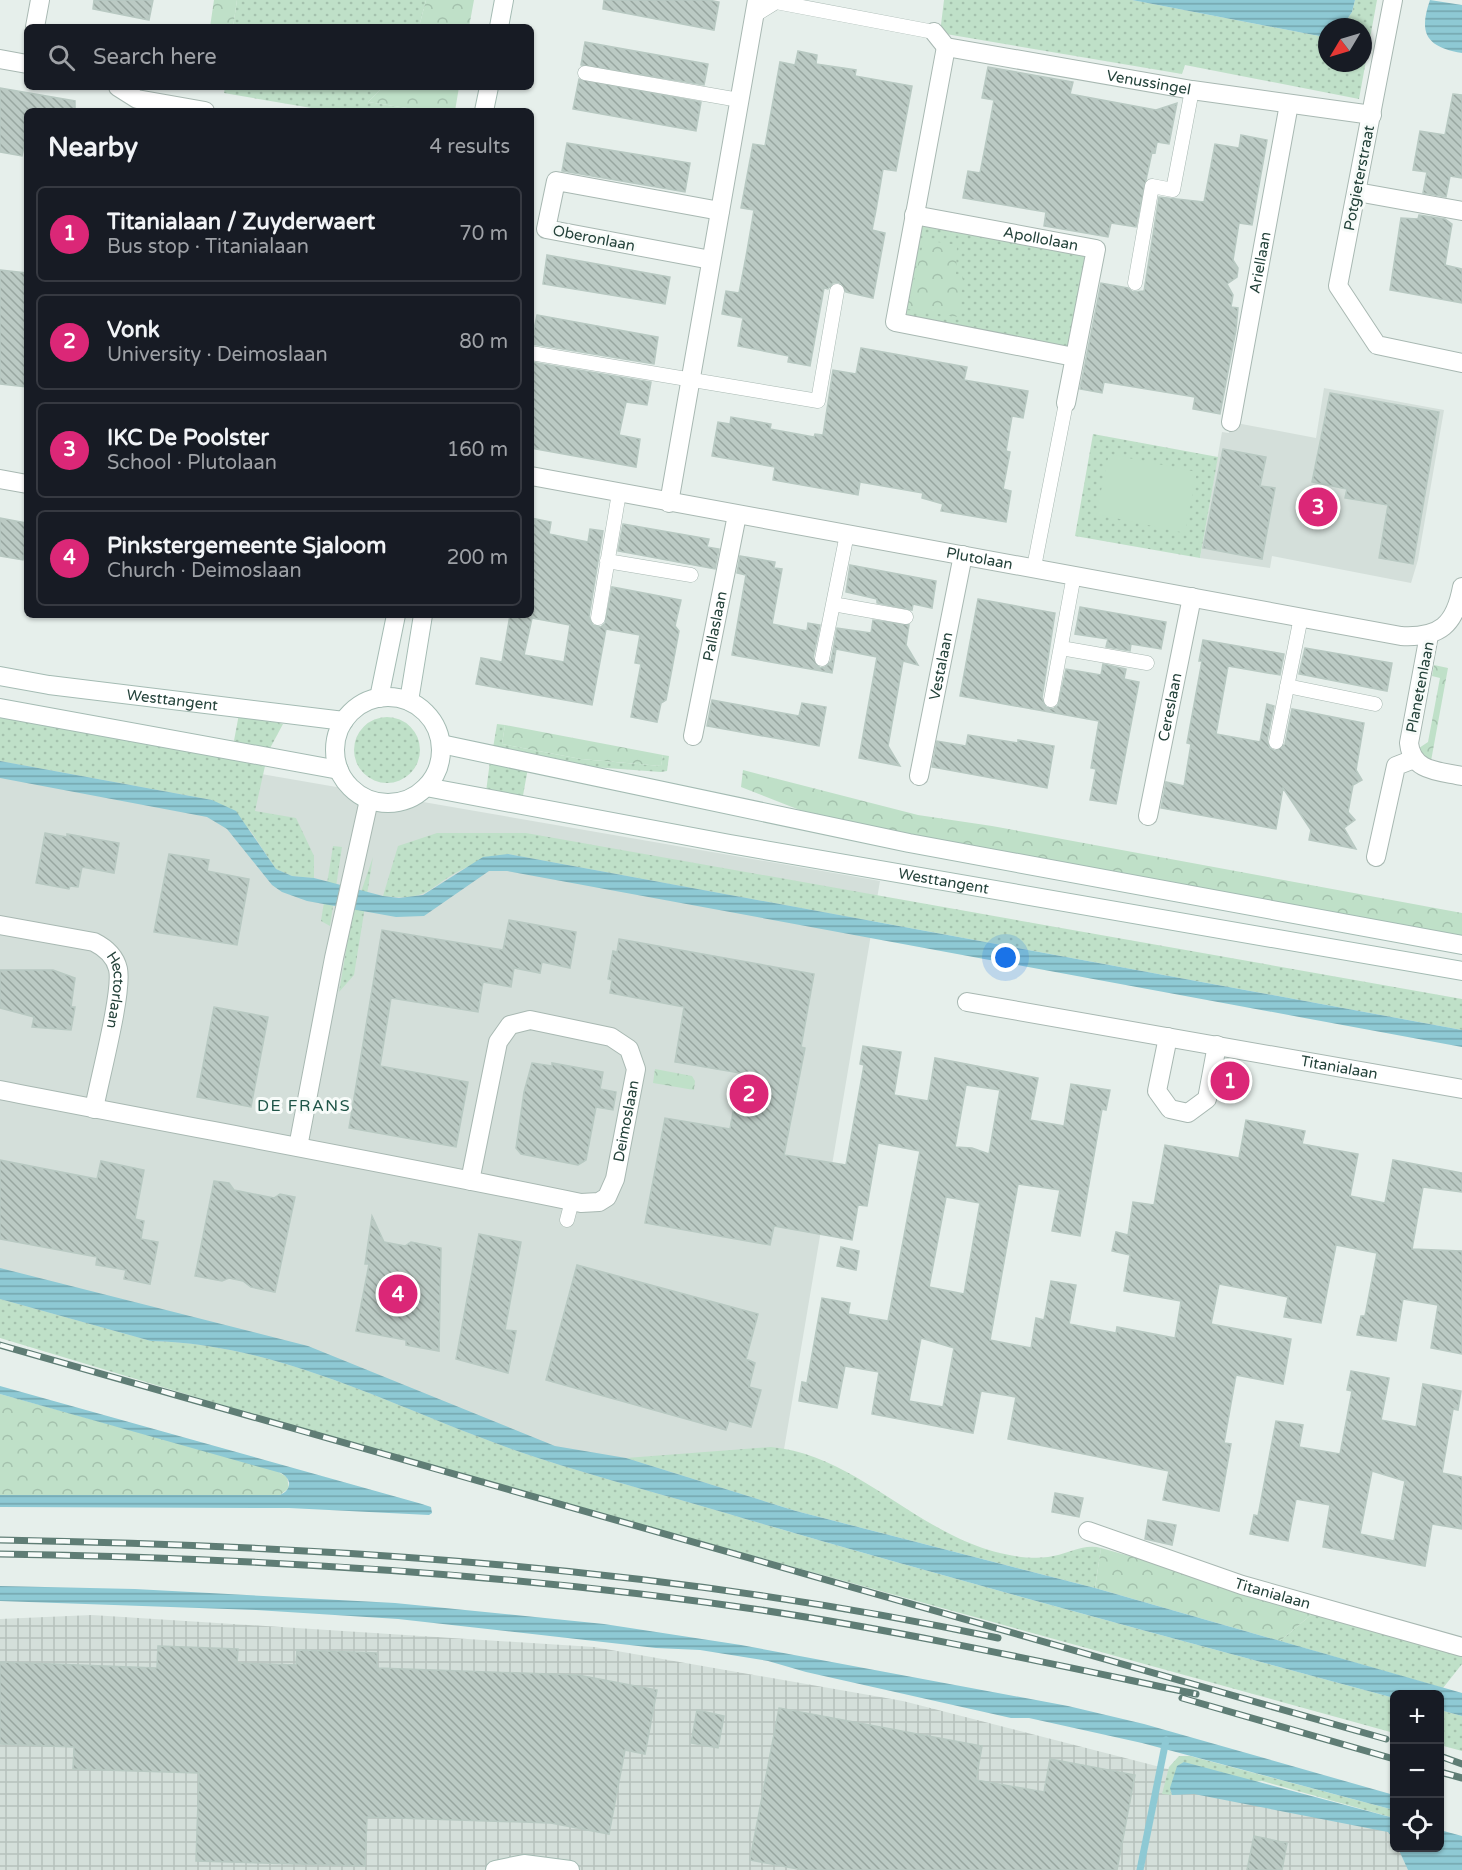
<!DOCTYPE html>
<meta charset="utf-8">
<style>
:root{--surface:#171b24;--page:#242831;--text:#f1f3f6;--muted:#9ea1a6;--line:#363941;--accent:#db2777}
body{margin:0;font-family:"Varela Round",sans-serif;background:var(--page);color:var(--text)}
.controls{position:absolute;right:18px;bottom:18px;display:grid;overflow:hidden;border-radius:9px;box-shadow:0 2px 4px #0004}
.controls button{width:54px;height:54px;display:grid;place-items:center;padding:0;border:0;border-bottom:2px solid var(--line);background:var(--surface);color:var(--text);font:30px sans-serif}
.compass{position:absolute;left:1318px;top:18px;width:54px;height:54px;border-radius:50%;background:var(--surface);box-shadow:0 2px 4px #0004;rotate:232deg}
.you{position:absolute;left:1006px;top:958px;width:21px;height:21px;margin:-15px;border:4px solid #fff;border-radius:50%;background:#1a73e8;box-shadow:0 0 0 9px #1a73e833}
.badge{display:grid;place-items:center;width:39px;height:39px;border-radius:50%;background:var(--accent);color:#fff;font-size:20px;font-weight:700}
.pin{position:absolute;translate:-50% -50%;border:3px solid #fff;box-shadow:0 2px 6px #0006}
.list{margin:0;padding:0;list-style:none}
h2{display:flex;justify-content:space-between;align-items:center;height:78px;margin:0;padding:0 24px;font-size:26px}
h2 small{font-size:20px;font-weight:400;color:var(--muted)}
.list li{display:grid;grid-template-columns:39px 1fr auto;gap:18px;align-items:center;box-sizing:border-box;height:96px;margin:0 12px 12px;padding:0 12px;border:2px solid var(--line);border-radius:9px}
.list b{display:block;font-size:22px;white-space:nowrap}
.list p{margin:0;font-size:20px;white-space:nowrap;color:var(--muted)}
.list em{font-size:20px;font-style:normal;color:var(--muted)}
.icon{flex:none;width:33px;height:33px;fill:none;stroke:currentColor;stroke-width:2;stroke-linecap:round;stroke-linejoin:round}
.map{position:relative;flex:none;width:1462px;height:1870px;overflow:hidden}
.search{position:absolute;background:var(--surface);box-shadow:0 2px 4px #0004;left:24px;top:24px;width:510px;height:66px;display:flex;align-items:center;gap:15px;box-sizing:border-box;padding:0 21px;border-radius:9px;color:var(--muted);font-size:22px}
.panel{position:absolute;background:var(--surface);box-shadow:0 2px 4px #0004;left:24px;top:108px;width:510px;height:510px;border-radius:9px}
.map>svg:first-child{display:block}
.built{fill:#d4dfda}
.industrial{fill:url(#industrial-grid)}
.grass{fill:url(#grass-dots)}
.forest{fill:url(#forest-crowns)}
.pitch{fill:#bfe0c8}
.water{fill:url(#water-rules)}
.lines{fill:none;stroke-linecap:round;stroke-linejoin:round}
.stream{stroke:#8ec9d4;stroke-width:7}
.building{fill:url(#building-back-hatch);stroke:#b8c9c2;stroke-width:1.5;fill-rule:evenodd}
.lane-casing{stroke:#a8b8b2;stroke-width:15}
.street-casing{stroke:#a8b8b2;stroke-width:20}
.secondary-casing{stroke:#a4bbb3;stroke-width:20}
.lane{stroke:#fff;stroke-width:14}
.street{stroke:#fff;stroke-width:18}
.secondary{stroke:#fff;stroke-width:18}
.rail-casing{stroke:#5f7d75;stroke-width:7}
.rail{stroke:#f7fbf9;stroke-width:4.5;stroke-dasharray:14;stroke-linecap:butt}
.labels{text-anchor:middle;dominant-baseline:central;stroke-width:6;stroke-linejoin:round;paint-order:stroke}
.street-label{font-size:15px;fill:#24423a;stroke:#f7fbf9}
.neighbourhood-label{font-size:16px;letter-spacing:1.5px;fill:#1f5548;stroke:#f7fbf9}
</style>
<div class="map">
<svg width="1462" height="1870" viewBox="0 0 1462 1870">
<defs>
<pattern id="industrial-grid" width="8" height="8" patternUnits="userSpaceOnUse" patternTransform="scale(1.5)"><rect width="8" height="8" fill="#d4dfda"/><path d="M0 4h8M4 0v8" fill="none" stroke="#b6c1bc"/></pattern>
<pattern id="grass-dots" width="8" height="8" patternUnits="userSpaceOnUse" patternTransform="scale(1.5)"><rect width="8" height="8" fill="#bfe0c8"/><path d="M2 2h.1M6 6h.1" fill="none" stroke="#a4c1ad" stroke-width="1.8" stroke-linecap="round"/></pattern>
<pattern id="forest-crowns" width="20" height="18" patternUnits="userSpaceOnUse" patternTransform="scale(1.5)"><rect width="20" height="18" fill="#bfe0c8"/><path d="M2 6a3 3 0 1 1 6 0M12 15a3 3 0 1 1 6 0" fill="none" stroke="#a4c1ad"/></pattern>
<pattern id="water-rules" width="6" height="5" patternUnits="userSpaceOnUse" patternTransform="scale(1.5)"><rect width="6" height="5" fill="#8ec9d4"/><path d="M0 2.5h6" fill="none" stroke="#74a5ad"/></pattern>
<pattern id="building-back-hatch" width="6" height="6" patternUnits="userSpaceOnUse" patternTransform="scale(1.5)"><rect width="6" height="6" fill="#bbcac4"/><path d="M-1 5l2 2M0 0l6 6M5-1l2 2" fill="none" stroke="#98a6a0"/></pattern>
</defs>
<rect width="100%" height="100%" fill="#e6efeb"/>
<path class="built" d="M1324 388 1444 410 1418 560 1411 583 1272 556 1270 568 1200 558 1222 432 1229 433 1231 422 1316 438Z
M0 729 880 881 768 1544 0 1328Z"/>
<path class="industrial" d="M92 1615 594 1647 903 1701 1394 1827V1848H1440L1462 1870H0V1619Z"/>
<path class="grass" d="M237 0H426L419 27H233Z
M944 0H1132L1319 36 1327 34V63H1363V27H1342L1352 12 1355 0H1377L1359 99 1185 65 1182 74 940 33Z
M225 87H383L368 102 427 111H329L224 93Z
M912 214 1095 249 1074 357 895 321Z
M1093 434 1218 457 1200 558 1075 536Z
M239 714 283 724 268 752 233 746Z
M0 715 265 766 255 811 296 818 314 856V878L292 876 276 869 250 830 212 800 0 761Z
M354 750a33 33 0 1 1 66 0a33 33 0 1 1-66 0Z
M497 724 505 725 502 744 581 759 661 766 663 755 669 756 667 771 661 772 579 766 493 748Z
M490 761 528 768 522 801 486 792Z
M437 833H526L1462 999V1030L508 854C494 859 477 862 463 869 427 887 430 902 383 896L398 846Z
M333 846 342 847 330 926 321 921Z
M373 857 354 975 339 992 351 921Z
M0 1299 151 1341C288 1344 408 1416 535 1457 599 1478 665 1495 729 1514 950 1579 1172 1638 1394 1698V1733L385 1454 0 1338Z
M771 1447C847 1454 903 1517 972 1544 994 1553 1024 1560 1048 1557 1066 1555 1084 1543 1101 1548L1095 1588 796 1511 626 1458Z
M1318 1609 1462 1650V1664L1443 1688 1280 1641Z
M1440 1710 1462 1716V1751L1440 1745Z
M1179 1756H1190L1394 1810V1818L1262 1781 1170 1792 1172 1795 1162 1794 1169 1767Z"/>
<path class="forest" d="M214 0H237L233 27H210Z
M426 0H474L469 27H419Z
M383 87H459L455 111H427L368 102Z
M924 240 957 245 956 274 963 276 959 317 907 309Z
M1434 665 1448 668 1431 761 1425 759 1419 748 1428 742 1440 678 1432 676Z
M505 725 663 755 661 766 581 759 502 744Z
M743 770 918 815 992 826 1462 913V941L825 820 741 787Z
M655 1069 692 1076 695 1081 694 1090 653 1083Z
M0 1394 275 1470 287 1477 289 1488 280 1495H0Z
M1101 1548 1318 1609 1280 1641 1095 1588Z"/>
<path class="pitch" d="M1109 454 1197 472 1185 533 1096 514Z"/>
<path class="water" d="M1132 0H1355L1352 12 1342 27H1327V34L1319 36Z
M1430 0 1462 5V53C1427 47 1418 34 1430 0Z
M0 761 212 800 236 811 276 869 292 876 314 878 383 896 399 898 423 895 483 857 508 854 1462 1030V1047L507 871H489L424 916 396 917 307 901 282 892 272 885 227 829 207 817 0 778Z
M0 1268 308 1346 555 1446 626 1458 796 1511 1095 1588 1462 1693V1716L1440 1710V1694H1394V1698C1172 1638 950 1579 729 1514 665 1495 599 1478 535 1457 408 1416 288 1344 151 1341L0 1299Z
M0 1386 422 1504 431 1507 432 1513 429 1515 289 1508 0 1507V1495H280C292 1490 292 1479 281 1473L0 1394Z
M0 1586 135 1589 395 1603 604 1624 741 1645 1068 1706 1144 1724 1394 1795V1810L1142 1743 1029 1718H1011L806 1672 768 1661 700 1650 656 1648 398 1619 256 1610 0 1601Z
M1184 1762 1394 1818V1840L1388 1832 1194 1794 1172 1795 1170 1788 1177 1766Z
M1440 1830 1462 1836V1870H1408L1398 1848H1440Z"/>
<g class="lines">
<path class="stream" d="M1140 1870 1166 1740"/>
</g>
<path class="building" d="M94 0H153L149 20 93 9Z
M604 0H708L719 2 714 30 603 9Z
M585 42 708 64 704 85 581 65Z
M798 51 817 55 816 64 856 70 855 76 912 86 896 171 883 169 876 210 872 230 885 233 873 298 846 292 839 282 833 283 828 289 824 288 810 366 788 362 789 356 738 346 743 318 722 314 726 291 739 293 747 251 754 210 741 208 753 144 765 146 780 62 795 65Z
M988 67 1073 82 1070 94 1156 110 1177 103 1169 144 1157 142 1155 153 1152 152 1136 227 1111 223 1108 237 1044 226 1046 212 963 198 968 171 980 173 988 132 994 100 982 98Z
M579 79 701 102 696 131 573 109Z
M0 88 75 101V111H27V132L22 156 0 152Z
M1453 94 1462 95V178L1450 176 1446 197 1423 193 1427 172 1413 170 1420 131 1445 135Z
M1241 135 1267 140 1252 225 1239 223 1233 260 1238 268 1237 277 1227 284 1233 295 1231 307 1238 308 1236 330 1220 414 1193 409 1195 397 1104 382 1102 393 1080 389 1101 283 1128 288 1133 292 1144 291 1159 197 1204 202 1215 144 1239 148Z
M567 143 690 163 685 192 562 171Z
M1419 215 1445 219 1452 224 1445 265 1462 269V303L1390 290 1401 218 1418 219Z
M547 255 670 277 665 304 543 284Z
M0 270 27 273V387L0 384Z
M537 315 658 337 654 364 531 344Z
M861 348 967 367 964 380 1028 391 1023 418 1012 416 1006 451 1010 452 1003 489 1011 491 1006 522 941 511 943 504 922 498 923 493 860 482 858 495 773 480 775 467 712 456 718 422 730 424 731 417 771 424 770 429 814 437 815 434 823 435 833 370 856 374Z
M531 362 651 382 647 405 626 402 619 435 640 439 636 467 531 448Z
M1330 393 1439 412 1413 564 1379 558 1388 505 1345 498 1347 489 1312 482Z
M1223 449 1266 457 1260 486 1275 488 1262 559 1203 548Z
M0 518 27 523V550H25L23 560 0 556Z
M531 518 551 522 549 534 588 542 590 529 603 531 589 617 593 625 601 627 605 623 612 587 681 600 675 626 679 631 671 674 666 700 661 703 657 722 631 717 641 664 635 663 640 635 606 629 592 705 476 684 481 658 502 662 510 615H531ZM532 618 570 625 564 662 524 655Z
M623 524 709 539 707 547 719 549 715 569 618 551Z
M740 556 775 562 774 568 782 569 772 624 807 631 808 623 820 625 813 658 820 668 825 667 831 661 837 628 871 633 873 620 909 625 906 645 918 665 903 661 888 746 900 766 859 758 877 657 836 649 832 673 732 655 746 575 737 573Z
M850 565 936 581 932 608 913 604 912 610 877 603V599L846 592Z
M978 599 1055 613 1042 698 1046 707 1053 709 1058 705 1066 669 1101 675 1103 664 1126 669 1124 679 1139 682 1116 804 1090 800 1096 769 1091 768 1099 721 960 696Z
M1080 607 1166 622 1161 649 1131 644 1130 651 1106 647 1108 639 1075 634Z
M1203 640 1284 654 1280 675 1228 666 1216 734 1260 742 1267 704 1274 706 1267 741 1270 748 1275 751 1285 744 1292 709 1364 723 1356 770 1362 780 1353 785 1348 812 1355 820 1344 828 1356 849 1309 840 1311 830 1283 788 1276 829 1161 808 1166 782 1184 786 1191 744 1187 743 1202 661H1199Z
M1305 648 1392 663 1387 691 1299 674Z
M712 700 799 716 802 703 826 707 819 746 707 726Z
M968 735 1018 743V740L1054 746 1047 788 932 767 937 741 966 746Z
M45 833 67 837V834L119 843 114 873 82 867 78 887 70 886 69 889 36 883Z
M169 854 209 860 207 871 249 879 237 945 154 932Z
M509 920 576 932 570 968 542 962 540 973 514 968 511 987 483 982 478 1012 391 998 380 1066 468 1082 456 1147 349 1128 382 930 503 950Z
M619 939 814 974 801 1047 805 1048 784 1155 846 1165 864 1065 860 1064 863 1046 901 1052 894 1095 928 1101 935 1058 1038 1078 1030 1120 1064 1126 1071 1084 1110 1090 1106 1110 1102 1109 1080 1236 1052 1231 1060 1190 1018 1184 990 1340 1031 1348 1036 1318 1044 1320 1051 1281 1076 1285 1069 1324 1116 1333 1117 1327 1175 1338 1181 1301 1124 1291 1130 1255 1112 1251 1116 1232 1128 1235 1133 1202 1154 1205 1165 1145 1239 1158 1246 1120 1305 1131 1302 1144 1358 1154 1350 1196 1385 1203 1393 1160 1462 1173V1192L1423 1187 1412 1249 1462 1251V1354L1431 1348 1438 1305 1403 1299 1396 1341 1357 1335 1361 1316H1365L1377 1253 1336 1245 1321 1323 1284 1317 1288 1297 1219 1284 1211 1324 1291 1339 1283 1384 1236 1375 1224 1443 1231 1444 1219 1511 1163 1500 1169 1471 1008 1439 1016 1397 981 1391 973 1433 872 1414 879 1372 845 1366 837 1408 799 1401 802 1382 807 1383 822 1298 850 1303 848 1314 888 1321 920 1151 878 1143 867 1206 858 1205 852 1240 774 1226 770 1245 645 1223 665 1118 730 1129 740 1073 675 1062 684 1007 610 993 612 980 608 979 613 951 617 952ZM966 1085 1000 1090 989 1154 972 1148 955 1147ZM946 1197 980 1203 964 1294 929 1287ZM921 1338 954 1348 943 1407 909 1401Z
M0 970H53L75 978 71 1007H75L71 1030 32 1027 34 1017 0 1008Z
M214 1007 268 1017 251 1107 197 1097Z
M532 1063 552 1066V1063L603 1072 600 1089 616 1092 613 1110 596 1107 586 1160 578 1165 521 1154 516 1148 524 1092Z
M0 1160 97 1179 101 1161 144 1170 135 1219 144 1221 141 1239 158 1242 150 1284 124 1279 126 1270 96 1265 97 1257 0 1239Z
M214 1181 229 1183 234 1190 274 1198 280 1194 295 1197 275 1292 251 1287 243 1281 229 1278 222 1281 195 1276Z
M372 1216 384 1242 405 1246 411 1242 441 1248 439 1351 406 1345V1340L356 1331 369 1264H365Z
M479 1234 521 1242 505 1330 516 1331 508 1373 456 1359Z
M841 1247 859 1251 856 1270 837 1266Z
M577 1265 758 1314 746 1359 755 1363 749 1387 761 1390 751 1427 729 1421 726 1430 546 1380Z
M1351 1371 1389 1378 1381 1420 1416 1427 1423 1384 1461 1391 1458 1410 1453 1409 1442 1473 1462 1477V1529L1432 1524 1425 1566 1323 1547 1330 1505 1296 1499 1288 1541 1250 1534 1254 1515 1258 1516 1276 1421 1303 1425 1299 1447 1340 1454 1352 1391 1347 1390ZM1372 1471 1405 1481 1394 1541 1360 1534Z
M1055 1493 1083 1498 1079 1517 1052 1512Z
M1148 1520 1176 1525 1172 1545 1145 1539Z
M158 1646 238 1649 237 1663 296 1665 297 1650 377 1653V1668L578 1675 657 1690 645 1754 625 1750 609 1834 551 1823 367 1817 365 1866 196 1861 199 1773 73 1769 74 1747 0 1744V1662L157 1668Z
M779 1708 982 1746 976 1780 1044 1792 1050 1759 1135 1775 1117 1870H803L750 1860Z
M697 1710 724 1716 718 1748 691 1743Z
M1254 1836 1287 1843 1282 1870H1247Z"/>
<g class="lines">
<g class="lane-casing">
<path id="lane" d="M755 15 776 2 934 32
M585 73 739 100
M1135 283 1152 186 1173 190 1192 90
M531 353 818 401 837 291
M607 561 691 575
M1034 567 1066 403
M833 604 906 617
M598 618 619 493
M1061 648 1147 663
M822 659 847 534
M1287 686 1375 704
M1051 700 1074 575
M1276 742 1301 617
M567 1220 572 1201"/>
</g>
<g class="street-casing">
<g id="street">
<path d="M1393 0 1338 286 1377 345 1462 363"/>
<path d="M35 27 40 0"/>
<path id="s1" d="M934 32 946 47 1192 90 1372 115"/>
<path d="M946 47 895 322 1074 357"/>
<path d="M0 59 27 64"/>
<path d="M118 87 137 99 205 111"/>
<path d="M1357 192 1462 211"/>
<path id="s2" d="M914 215 1096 249 1066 403"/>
<path d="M711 260 546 229 556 181 720 211"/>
<path id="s3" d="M1231 422 1289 104"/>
<path id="s4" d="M531 476 1401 636C1440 638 1455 625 1462 587"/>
<path d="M0 479 27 484"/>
<path d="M669 503 757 0"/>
<path d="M1429 635 1409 743C1412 772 1439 771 1462 776"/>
<path id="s5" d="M693 736 737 515"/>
<path id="s6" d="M919 776 963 555"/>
<path id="s7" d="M1148 816 1192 597"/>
<path d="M1376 857 1396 766 1414 759"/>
<path id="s8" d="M0 925 94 942C106 948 115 956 118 969 123 992 99 1081 94 1109"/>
<path id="s9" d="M967 1002 1462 1089"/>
<path d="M1168 1037 1157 1091 1170 1109 1188 1113 1207 1099 1217 1045"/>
<path id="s10" d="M0 1090C194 1128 388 1163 581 1203L599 1202 607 1197 615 1179 636 1069 629 1049 611 1037 530 1020 510 1025 498 1042 470 1181"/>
<path d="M298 1147 334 958 369 800"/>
<path id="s11" d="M1088 1531 1242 1585 1462 1647"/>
</g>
</g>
<g class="secondary-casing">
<g id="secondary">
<path d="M499 27 504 0"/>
<path d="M484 111 489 87"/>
<path id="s12" d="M0 676 49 685 344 721"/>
<circle cx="388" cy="750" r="53"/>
<path d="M379 698 396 615"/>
<path d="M409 701 423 615"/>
<path d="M0 708 339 770"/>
<path d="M441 744 909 843 1462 945"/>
<path id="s13" d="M426 787 730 844 1462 971"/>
<path d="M495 1870 524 1864 570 1870"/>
</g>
</g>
<use href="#lane" class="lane"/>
<use href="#street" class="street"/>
<use href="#secondary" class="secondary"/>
<g class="rail-casing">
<path id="rail" d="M0 1345 1386 1739
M0 1540C335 1546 670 1568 998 1638
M0 1554C254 1558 510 1573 761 1610 907 1632 1052 1664 1196 1694
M1182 1698 1394 1759
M1440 1756 1462 1764
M1440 1772 1462 1778"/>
</g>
<use href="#rail" class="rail"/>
</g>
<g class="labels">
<g class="street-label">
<text stroke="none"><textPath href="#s1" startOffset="225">Venussingel</textPath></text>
<text transform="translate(1359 178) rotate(-79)">Potgieterstraat</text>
<text transform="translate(594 238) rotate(11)">Oberonlaan</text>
<text stroke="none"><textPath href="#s2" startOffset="129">Apollolaan</textPath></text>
<text stroke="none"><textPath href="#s3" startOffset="162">Ariellaan</textPath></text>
<text stroke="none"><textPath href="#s4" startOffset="456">Plutolaan</textPath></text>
<text stroke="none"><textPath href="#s5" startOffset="112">Pallaslaan</textPath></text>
<text stroke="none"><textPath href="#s6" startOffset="112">Vestalaan</textPath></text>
<text transform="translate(1420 687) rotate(-79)">Planetenlaan</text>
<text stroke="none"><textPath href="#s12" startOffset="174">Westtangent</textPath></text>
<text stroke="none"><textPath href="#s7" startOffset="111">Cereslaan</textPath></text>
<text stroke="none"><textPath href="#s13" startOffset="526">Westtangent</textPath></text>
<text stroke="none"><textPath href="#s8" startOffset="154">Hectorlaan</textPath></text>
<text stroke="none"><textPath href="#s9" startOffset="378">Titanialaan</textPath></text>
<text stroke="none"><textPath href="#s10" startOffset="698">Deimoslaan</textPath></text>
<text stroke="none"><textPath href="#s11" startOffset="195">Titanialaan</textPath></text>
</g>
<g class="neighbourhood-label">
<text x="304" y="1106">DE FRANS</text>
</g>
</g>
</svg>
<div class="controls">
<button>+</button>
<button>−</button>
<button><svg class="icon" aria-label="locate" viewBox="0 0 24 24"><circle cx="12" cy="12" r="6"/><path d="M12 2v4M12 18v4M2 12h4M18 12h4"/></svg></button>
</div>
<svg class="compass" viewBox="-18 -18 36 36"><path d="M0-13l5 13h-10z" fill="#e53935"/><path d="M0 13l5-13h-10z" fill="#9ea1a6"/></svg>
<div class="you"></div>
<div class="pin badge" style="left:1230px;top:1081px">1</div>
<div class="pin badge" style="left:749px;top:1094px">2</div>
<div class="pin badge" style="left:1318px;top:507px">3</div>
<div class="pin badge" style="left:398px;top:1294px">4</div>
<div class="search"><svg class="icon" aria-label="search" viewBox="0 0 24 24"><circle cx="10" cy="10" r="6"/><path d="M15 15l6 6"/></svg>Search here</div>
<section class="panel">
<h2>Nearby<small>4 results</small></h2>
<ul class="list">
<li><span class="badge">1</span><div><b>Titanialaan / Zuyderwaert</b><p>Bus stop · Titanialaan</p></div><em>70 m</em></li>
<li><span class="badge">2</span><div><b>Vonk</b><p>University · Deimoslaan</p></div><em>80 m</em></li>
<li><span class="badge">3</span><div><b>IKC De Poolster</b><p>School · Plutolaan</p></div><em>160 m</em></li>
<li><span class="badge">4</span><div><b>Pinkstergemeente Sjaloom</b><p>Church · Deimoslaan</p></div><em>200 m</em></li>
</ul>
</section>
</div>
